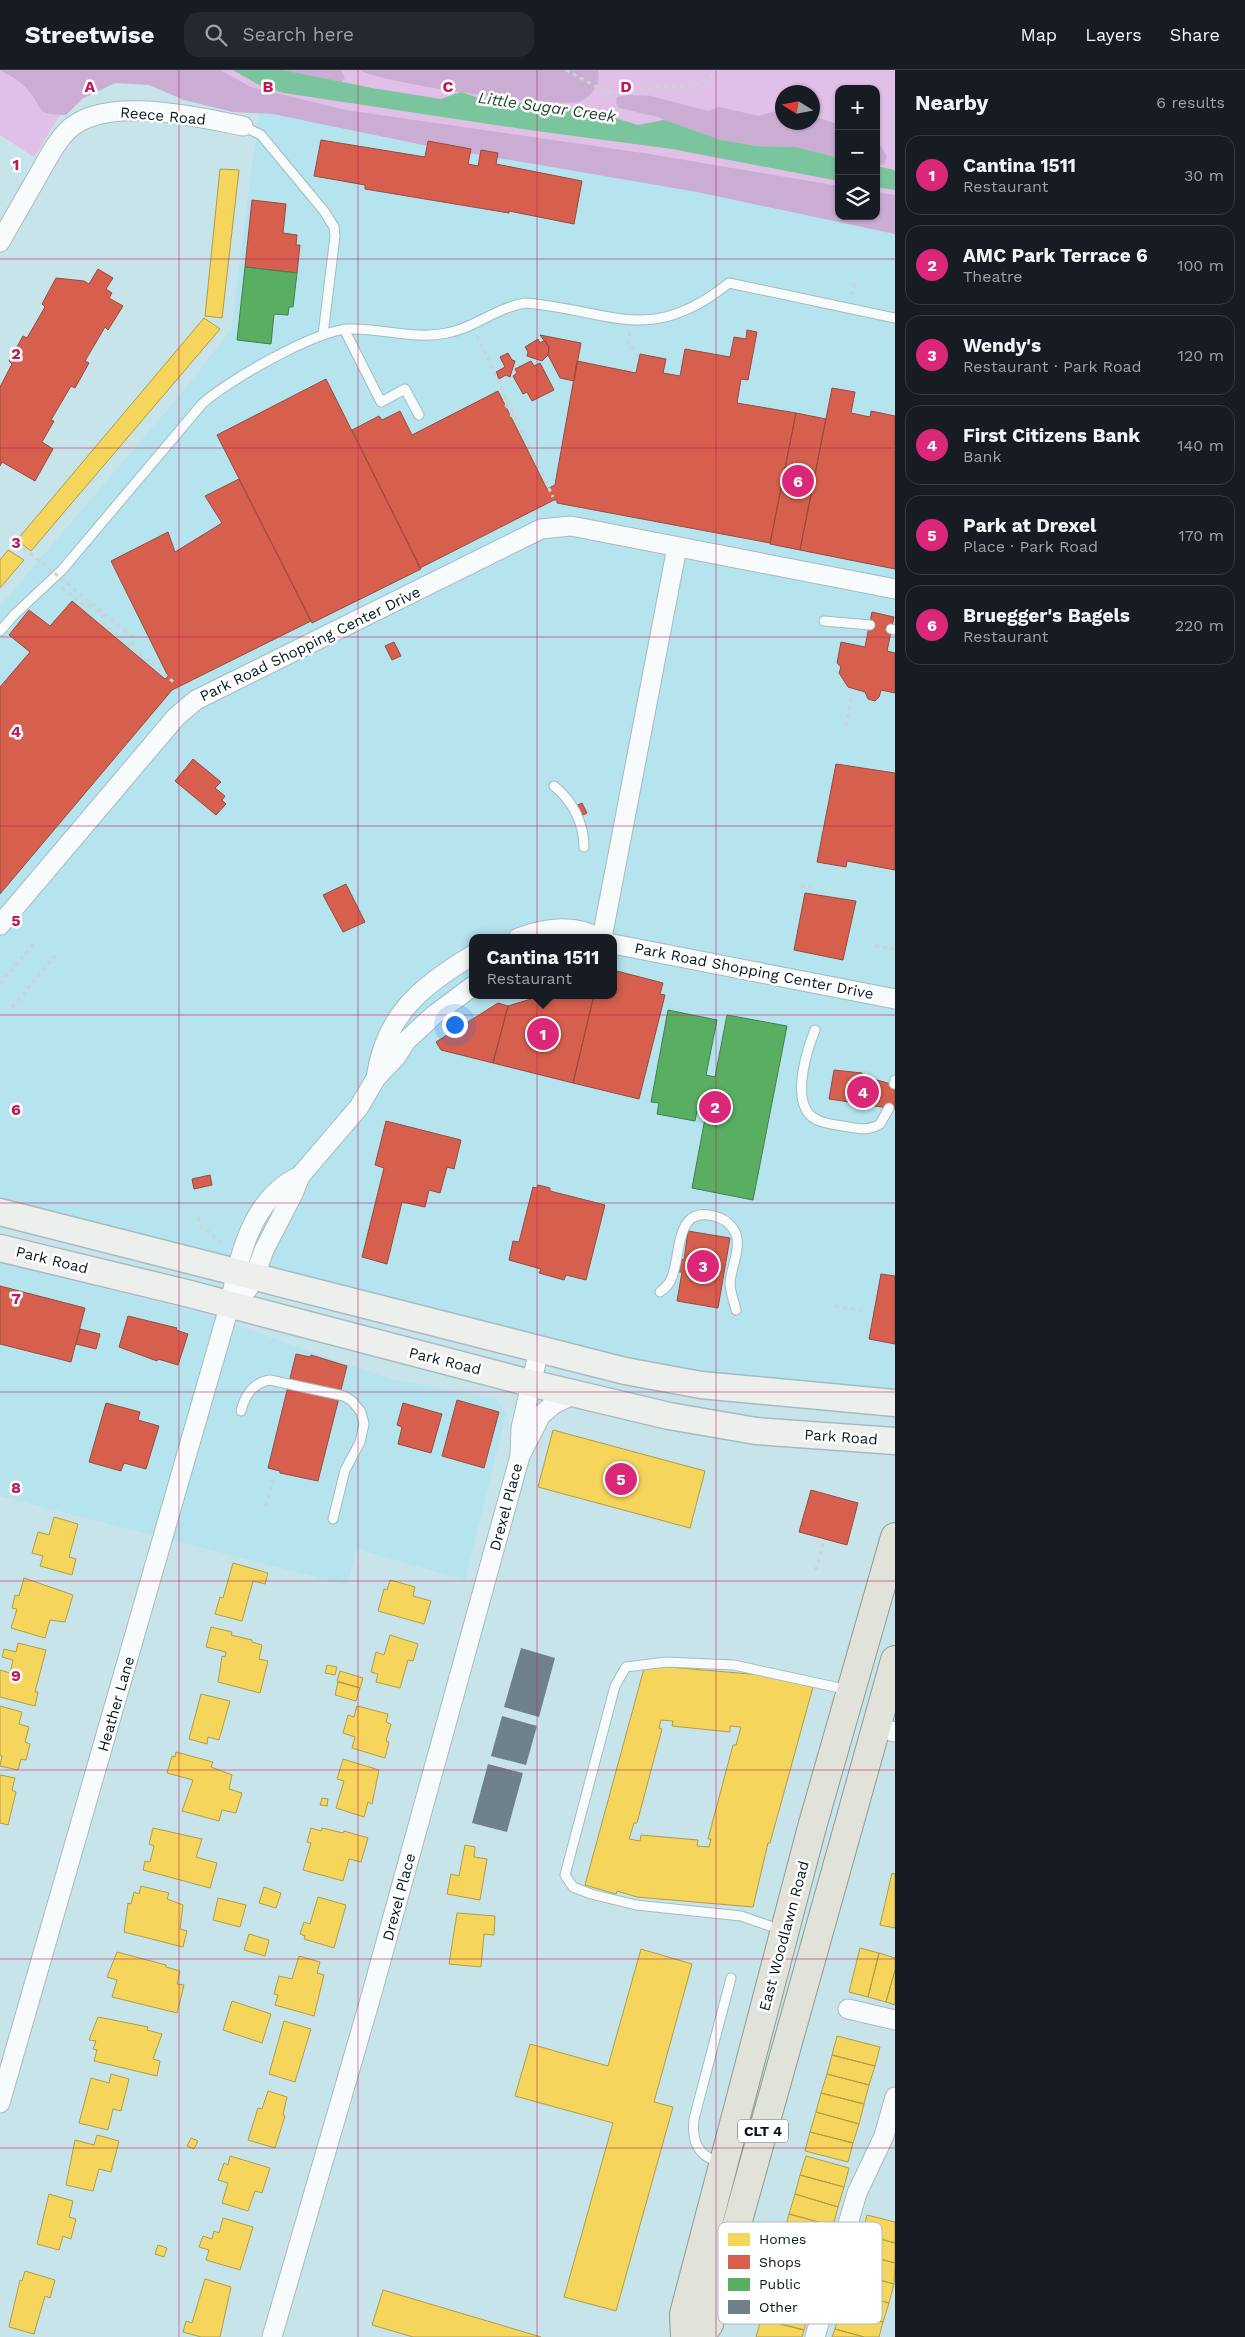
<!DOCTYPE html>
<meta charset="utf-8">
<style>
:root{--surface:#171b24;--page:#242831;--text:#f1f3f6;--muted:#9ea1a6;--line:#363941;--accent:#db2777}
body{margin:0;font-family:"Work Sans",sans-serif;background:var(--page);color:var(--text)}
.controls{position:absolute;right:15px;top:15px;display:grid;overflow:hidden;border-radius:10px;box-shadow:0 1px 4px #0004}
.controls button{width:45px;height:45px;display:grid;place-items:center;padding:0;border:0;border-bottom:1px solid var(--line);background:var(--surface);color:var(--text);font:25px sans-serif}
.compass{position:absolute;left:775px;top:15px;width:45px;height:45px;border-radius:50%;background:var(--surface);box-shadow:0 1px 4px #0004;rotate:281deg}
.you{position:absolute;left:454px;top:954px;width:18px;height:18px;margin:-12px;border:4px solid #fff;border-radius:50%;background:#1a73e8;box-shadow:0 0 0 8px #1a73e833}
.badge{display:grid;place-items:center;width:32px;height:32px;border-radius:50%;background:var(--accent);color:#fff;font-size:16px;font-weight:700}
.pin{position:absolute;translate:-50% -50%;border:2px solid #fff;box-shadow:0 1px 5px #0006}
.popup{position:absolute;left:469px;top:864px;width:148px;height:65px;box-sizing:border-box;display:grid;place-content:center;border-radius:10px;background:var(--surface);filter:drop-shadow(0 1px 4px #0005);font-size:16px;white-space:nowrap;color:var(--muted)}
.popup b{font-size:19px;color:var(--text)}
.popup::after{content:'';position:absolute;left:50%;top:100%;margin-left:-10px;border:10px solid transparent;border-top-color:var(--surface)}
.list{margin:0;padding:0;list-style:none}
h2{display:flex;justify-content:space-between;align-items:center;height:65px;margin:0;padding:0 20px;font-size:21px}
h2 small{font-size:16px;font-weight:400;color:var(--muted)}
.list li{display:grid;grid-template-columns:32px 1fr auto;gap:15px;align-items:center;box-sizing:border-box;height:80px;margin:0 10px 10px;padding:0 10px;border:1px solid var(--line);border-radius:15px}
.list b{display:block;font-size:19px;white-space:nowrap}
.list p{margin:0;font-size:16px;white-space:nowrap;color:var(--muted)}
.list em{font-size:16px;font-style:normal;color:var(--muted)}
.icon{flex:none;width:28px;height:28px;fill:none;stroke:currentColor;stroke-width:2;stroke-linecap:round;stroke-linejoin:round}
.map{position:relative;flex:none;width:895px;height:2267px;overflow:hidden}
header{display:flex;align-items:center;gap:30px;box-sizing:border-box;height:70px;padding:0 25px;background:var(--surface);border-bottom:1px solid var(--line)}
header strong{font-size:24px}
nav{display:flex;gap:28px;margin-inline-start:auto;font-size:18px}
.search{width:350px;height:45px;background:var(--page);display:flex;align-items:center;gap:12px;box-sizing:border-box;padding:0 18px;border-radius:15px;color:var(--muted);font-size:19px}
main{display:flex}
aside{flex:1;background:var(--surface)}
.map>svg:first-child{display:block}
.built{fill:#b5e3ee;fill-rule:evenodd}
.green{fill:#e0c0e7;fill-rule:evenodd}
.forest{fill:#cbacd2}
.water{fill:#7bc59e}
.homes{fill:#f6d55c;stroke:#ae9d49;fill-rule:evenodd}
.shops{fill:#d6604d;stroke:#974b3f}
.public{fill:#5aae61;stroke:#40814d}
.building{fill:#6f8289}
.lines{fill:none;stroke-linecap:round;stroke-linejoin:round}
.lane-casing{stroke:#a5bbc1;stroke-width:11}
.street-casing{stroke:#a5bbc1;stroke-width:21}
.secondary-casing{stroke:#a5bbc1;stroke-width:29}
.primary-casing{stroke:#919b8e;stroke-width:30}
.path{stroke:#cbd3d6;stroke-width:3;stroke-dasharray:4 4;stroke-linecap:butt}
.lane{stroke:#f7fbfc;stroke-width:9}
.street{stroke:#f7fbfc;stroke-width:19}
.secondary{stroke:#ecefeb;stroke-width:26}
.primary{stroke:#e1e2da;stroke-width:28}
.path-bridge{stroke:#cbd3d6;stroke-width:3;stroke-dasharray:4 4;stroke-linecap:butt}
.grid{fill:none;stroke:#c2185b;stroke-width:1;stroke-opacity:0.55}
.labels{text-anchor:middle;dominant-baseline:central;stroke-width:5;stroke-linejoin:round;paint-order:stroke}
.shield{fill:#fff;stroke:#505e61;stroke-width:1}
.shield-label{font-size:14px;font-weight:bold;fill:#05191d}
.street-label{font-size:15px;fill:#05191d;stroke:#fff}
.water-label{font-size:16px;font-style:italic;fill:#1f462d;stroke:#fff}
.key{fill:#fff;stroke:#b4babb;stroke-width:1}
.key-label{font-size:14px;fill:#05191d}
.grid-label{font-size:16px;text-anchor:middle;font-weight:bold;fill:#c2185b;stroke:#fff;stroke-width:5;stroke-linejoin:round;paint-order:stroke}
</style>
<header>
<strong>Streetwise</strong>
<div class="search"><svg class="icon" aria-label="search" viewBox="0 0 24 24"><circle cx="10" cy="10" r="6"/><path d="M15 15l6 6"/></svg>Search here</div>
<nav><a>Map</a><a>Layers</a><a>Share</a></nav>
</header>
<main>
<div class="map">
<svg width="895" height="2267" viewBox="0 0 895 2267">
<rect width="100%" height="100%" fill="#c8e4eb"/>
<path class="built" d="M260 35 839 146H876L895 150V1326L711 1310 0 1137V536L179 326 231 260ZM473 868H613V925H473Z
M0 1192 207 1245 390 1309 496 1329 506 1345 465 1510 357 1479 347 1515 0 1426Z"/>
<path class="green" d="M0 0H88L34 87 0 65Z
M149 0H895V144L876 140V19H839V130L263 27ZM782 22H812V52H782Z"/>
<path class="forest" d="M0 0H220L251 17 346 40 643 83 839 116V146H876V122L895 125V164L697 122 423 75 273 44 233 42 184 30 149 15 115 13 82 29 66 45C33 44 46 41 28 20 20 10 10 6 0 0Z
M283 0H341L345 8 341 12Z
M360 0H598C601 12 593 26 581 31 562 39 378 13 360 0Z
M627 25 651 26 708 41 719 37 759 46 772 42 782 41V52H812L814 46 839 55V88L796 77 757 76 721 70 686 60 658 47 619 38 616 34 617 27Z
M876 73 880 75 887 86 885 94 876 96Z"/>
<path class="water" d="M233 0H283L372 18 441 29 461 22 496 34 531 33 595 42 638 55 664 50 721 70 757 76 796 77 839 88V111L672 79 529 60 284 23 261 16Z
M876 96 895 100V120L876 117Z"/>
<path class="homes" d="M220 99 239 100 222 248 205 246Z
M204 248 220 259 31 481 17 470Z
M8 480 24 490 0 518V490Z
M553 1360 705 1401 690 1458 538 1417Z
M54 1447 78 1454 69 1487 76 1489 72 1505 40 1496 43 1486 32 1483 38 1462 49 1465Z
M233 1493 268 1503 265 1514 253 1511 242 1551 215 1544 220 1527 223 1528Z
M24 1508 73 1525 65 1552 50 1550 45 1568 11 1558 17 1539 12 1538 15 1525 19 1526Z
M390 1510 415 1517 413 1526 431 1531 424 1554 378 1541 384 1519 387 1520Z
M211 1557 232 1562 231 1565 252 1570V1572L262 1575 259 1589 268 1591 260 1623 218 1612 222 1586 225 1587 226 1582 206 1577Z
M390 1565 418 1574 413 1591 408 1590 400 1618 376 1612 378 1604 371 1602 376 1582 384 1585Z
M18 1573 46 1580 35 1622H38L35 1636 0 1627V1600L10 1603 13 1590 2 1587 4 1579 16 1582Z
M327 1595 337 1597 335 1605 325 1603Z
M645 1595 773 1606 813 1617 770 1773H768L753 1837 637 1827 617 1821 616 1824 585 1815ZM661 1650 673 1651 672 1656 730 1662V1656L741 1657 736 1675H733L708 1769H711L709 1777 697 1776 698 1770 641 1765 640 1771 629 1769 634 1753H637L662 1659 659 1658Z
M340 1601 363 1608 360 1618 337 1611Z
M338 1612 360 1618 356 1631 335 1625Z
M201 1624 230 1631 219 1670 208 1667 207 1674 189 1669Z
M0 1636 22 1642 19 1654 29 1657 25 1672 30 1674 26 1690 21 1689 18 1700 0 1696 2 1686 0 1685Z
M357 1636 388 1644 386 1652 391 1654 386 1671 389 1672 385 1688 352 1678 355 1667 343 1663 348 1645 354 1647Z
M176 1682 213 1692 211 1697 232 1705 229 1719 242 1723 236 1743 222 1740 219 1751 182 1741 193 1710 167 1703 172 1686 175 1687Z
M343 1689 379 1700 372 1734 368 1732 364 1747 336 1738 344 1711 337 1709Z
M0 1705 15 1708 12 1720 16 1722 8 1755 0 1753Z
M322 1728 328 1729 327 1736 320 1735Z
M153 1758 202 1769 196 1787 217 1793 210 1818 143 1800 145 1791 150 1792 154 1776 149 1774Z
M311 1758 321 1761 322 1758 343 1763 344 1761 368 1768 361 1792 349 1789 343 1811 303 1800 311 1773 307 1772Z
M465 1775 475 1777 474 1787 487 1789 480 1830 447 1824 451 1804 459 1806Z
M892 1803 895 1804V1858L880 1855Z
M141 1816 169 1823 167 1829 183 1835 180 1859 187 1861 183 1877 124 1862 128 1833 131 1834 134 1822 139 1824Z
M264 1817 281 1823 276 1838 259 1833Z
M318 1827 346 1835 334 1878 304 1869 305 1866 300 1864 304 1852 310 1854Z
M218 1828 246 1835 240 1857 213 1850Z
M457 1843 495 1846 494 1865 484 1864 481 1897 449 1894Z
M249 1864 269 1870 265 1886 244 1880Z
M860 1878 879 1883 868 1927 849 1922Z
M641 1879 692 1894 654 2032 673 2037 616 2241 564 2227 613 2053 515 2026 530 1974 608 1996Z
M117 1882 166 1895V1897L180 1901 177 1914 184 1915 177 1943 112 1927 117 1910 107 1907Z
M879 1883 895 1888V1900L886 1932 868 1927Z
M299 1886 320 1892 317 1903 324 1905 314 1946 275 1935 278 1925 274 1924 279 1906 292 1909Z
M895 1900V1935L886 1932Z
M232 1931 271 1944 262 1973 223 1960Z
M98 1947 148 1957 147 1960 162 1964 153 1989 160 1991 157 2006 94 1991 97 1980 93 1979 96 1971 89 1970Z
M284 1951 311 1959 295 2012 269 2004Z
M837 1966 880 1977 875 1996 832 1985Z
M832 1985 875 1996 869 2015 827 2004Z
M111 2004 129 2009 121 2041 113 2039 108 2060 79 2053 91 2008 109 2013Z
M827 2004 869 2015 864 2034 821 2023Z
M268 2021 287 2027 283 2045 285 2046 275 2078 248 2070 258 2038 262 2039Z
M821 2023 864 2034 859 2054 816 2042Z
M816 2042 859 2054 853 2073 810 2062Z
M810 2062 853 2073 848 2092 805 2081Z
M97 2065 119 2071 111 2102 99 2099 93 2121 66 2115 75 2070 94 2075Z
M191 2068 198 2071 194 2079 187 2076Z
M230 2086 270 2098 262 2123 255 2121 248 2141 222 2133 228 2113 218 2110 224 2093 228 2095Z
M806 2086 849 2098 844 2117 800 2105Z
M800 2105 844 2117 838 2137 795 2124Z
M49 2124 73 2131 69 2147 76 2149 71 2169 63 2166 59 2180 37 2174Z
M795 2124 838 2137 833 2156 789 2144Z
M789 2144 833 2156 827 2175 784 2163Z
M867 2145 895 2152V2173L862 2164Z
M223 2148 253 2157 240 2200 206 2190 209 2180 199 2177 203 2166 212 2169 214 2161 219 2163Z
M784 2163 827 2175 822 2195 778 2183Z
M862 2164 895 2173V2193L857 2183Z
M158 2175 167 2178 164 2187 155 2184Z
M857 2183 895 2193 894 2214 851 2202Z
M777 2191 819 2202 814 2221 772 2210Z
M25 2201 55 2210 50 2228 45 2226 34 2264 9 2257 20 2210 22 2211Z
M851 2202 894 2214 889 2233 846 2221Z
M205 2209 231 2217 220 2267H201L183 2262 186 2251 192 2253Z
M772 2210 814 2221 809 2241 767 2230Z
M383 2220 541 2267H413L372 2255Z
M846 2221 889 2233 883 2252 840 2240Z
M767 2230 809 2241 804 2260 761 2249Z
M840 2240 883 2252 879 2267H864L835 2259Z
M761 2249 804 2260 802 2267H756Z
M835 2259 864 2267H832Z"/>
<path class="shops" d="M321 70 425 87 428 71 471 79 468 94 478 96 481 80 498 83 496 94 582 111 574 154 509 141V143L365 119V115L314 106Z
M252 130 286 134 283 163 297 165 296 175H300L297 203 245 197Z
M98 199 113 208 106 219 112 223 109 228 123 236 108 260 105 257 85 291 89 293 75 318 71 316 51 350 54 351 42 372 53 379 35 411 2 392 0 396V317L12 294 9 291 23 266 27 268 45 237 42 234 56 208 84 211 89 214Z
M747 260 757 262 748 310 741 309 737 333 796 343 770 473 557 433V430H554L420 498 352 360 379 346 382 350 400 341 412 365 498 321 547 419 555 415 577 291 636 303 640 284 666 289 663 303 680 306 685 279 730 287 734 267 746 269Z
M540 265 581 273 574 311 560 308 548 285 549 277Z
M538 269 540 273 545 270 549 277 548 285 542 291 527 286 528 282 525 277Z
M508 283 512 290 515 291 510 307 506 305 499 309 496 302 505 297 500 287Z
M531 291 534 296 540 293 554 320 532 331 527 322 523 324 513 306 517 303 515 299Z
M326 309 421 499 312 553 217 365Z
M832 318 855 322 851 343 870 347 871 341 895 346V499L800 480Z
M796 343 826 349 800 480 770 474Z
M239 409 311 551 172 620 0 824V617L30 582 9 565 29 540 50 556 72 531 165 609 168 606 111 491 168 462 175 482 222 453 205 426Z
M872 542 894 547 887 581 895 583V623L881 620 879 627 875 631 868 629 865 622 848 617 839 603 841 597 837 593 841 572 865 577Z
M394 572 401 586 392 590 385 576Z
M193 689 221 712 215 718 225 726 222 730 226 734 216 745 175 711Z
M836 694 895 703V800L847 791 846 797 817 792Z
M582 733 587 743 575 749 570 739Z
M346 814 365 852 343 862 323 825Z
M805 823 856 831 843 890 794 880Z
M613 900 663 913 660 924 665 925 639 1029 573 1013 594 925H613Z
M529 925H594L573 1013 493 993 508 936 531 929Z
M498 933 508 936 493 993 441 980 436 972Z
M834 1000 862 1003V1006L895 1015V1039L829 1029Z
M386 1051 461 1070 454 1099 447 1097 440 1123 429 1120 425 1137 402 1132 387 1194 362 1187 384 1098 375 1095Z
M210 1105 212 1115 194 1119 192 1109Z
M538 1115 550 1118V1121L605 1135 586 1210 566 1205 564 1210 539 1203 541 1199 509 1190 513 1171 519 1172 533 1117 537 1118Z
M688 1161 730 1168 718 1238 677 1231 682 1202H679L681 1189 684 1190Z
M881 1204 895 1206V1274L869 1269Z
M0 1216 85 1238 71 1292 0 1274Z
M128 1246 177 1258 176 1260 188 1264 178 1295 158 1289 157 1291 119 1277Z
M80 1259 100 1264 96 1279 76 1274Z
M296 1284 310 1287 311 1285 347 1296 318 1411 280 1403V1401L268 1398Z
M457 1330 499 1342 484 1398 442 1386Z
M106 1333 140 1342 138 1350 159 1356 146 1399 124 1393 121 1401 89 1392Z
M403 1333 442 1344 431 1383 398 1374 402 1357 397 1355Z
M811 1420 858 1433 847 1475 799 1462Z"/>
<path class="public" d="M245 197 297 203 293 237H289L288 245 274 244 271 274 237 270Z
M668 940 717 950 706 1005 715 1007 727 945 787 956 753 1130 692 1118 706 1043 697 1041 695 1051 657 1044 659 1033 651 1032Z"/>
<path class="building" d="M521 1578 555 1588 539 1647 504 1637Z
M502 1646 537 1656 526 1695 491 1686Z
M488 1694 523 1703 507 1762 472 1753Z"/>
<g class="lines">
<g class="lane-casing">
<path id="lane" d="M243 56 261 65 324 141 334 157 335 166 323 265
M344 259 381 332 405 319 419 345
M824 551 870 555
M891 559 895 560
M0 561 14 545 62 500 202 334C227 311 316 260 349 259 382 258 415 270 447 263 475 258 495 238 525 233 611 240 649 277 729 213L895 248
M554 716C573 731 584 754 584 777
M815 960C807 980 792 1027 810 1045 818 1053 832 1054 843 1056 856 1058 867 1062 880 1054L889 1038
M894 1014 895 1010
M660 1222C665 1218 670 1214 672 1207 682 1182 674 1131 720 1148 727 1151 733 1157 736 1164 741 1179 731 1198 730 1213 730 1222 734 1231 736 1240
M241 1341C245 1325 254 1312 270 1310L344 1326 352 1331 361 1342 364 1354 360 1372 345 1400 333 1449
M770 1856 741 1846 636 1835 591 1824 573 1817 565 1805 615 1616 626 1597 666 1592 734 1595 849 1620
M716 2091C696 2084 692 2069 694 2049L731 1908"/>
</g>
<g class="street-casing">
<path id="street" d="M0 172C13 149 27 125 40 102 48 88 55 73 67 61 103 24 197 47 243 56
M0 855 176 647 196 630 541 459 571 456 895 519
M518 868C541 859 575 853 597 868
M602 868 677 477
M613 874 895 929
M376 1008C385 945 421 916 473 885
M300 1106 293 1124 264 1180 252 1213 242 1226 230 1234C239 1187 251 1128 300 1106Z
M300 1106 359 1037 376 1008 396 987 406 971 434 945 473 916
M539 1280 521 1358 520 1386 541 1345 554 1334 574 1324
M876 1657 895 1662
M848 1939 895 1950
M0 2033 230 1234
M272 2267 370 1930 520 1386
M815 2267 857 2123 884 2066 895 2027"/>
</g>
<g class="secondary-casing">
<path id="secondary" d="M0 1142 625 1301 701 1315 895 1333
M0 1178 186 1223 530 1313 669 1346 756 1361 895 1371"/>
</g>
<g class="primary-casing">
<path id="primary" d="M685 2267 684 2244 812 1757 895 1467
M700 2267 709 2254 895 1590"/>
</g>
<path class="path" d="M566 0 604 21 622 23 659 17H685L705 11 717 0
M895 44 893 54 895 70
M852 225 855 211
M630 262 628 272 637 284 636 288
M477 266 553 427
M506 327 504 332 509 340 513 341
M510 346 515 344
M11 468 30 483
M62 518 84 535 90 536 102 546 103 553 176 614
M124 560 133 567V578
M846 656 851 629
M801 816 811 818
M875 876 895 879
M0 914 36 871
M12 937 55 886
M198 1147 200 1155 223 1174
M835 1236 865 1241
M266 1436 273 1409
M816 1500 824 1471"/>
<use href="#lane" class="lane"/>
<use href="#street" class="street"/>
<use href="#secondary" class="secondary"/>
<use href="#primary" class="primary"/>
<path class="path-bridge" d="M30 483 124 560"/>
</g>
<path class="grid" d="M179 0V2267M358 0V2267M537 0V2267M716 0V2267M0 189H895M0 378H895M0 567H895M0 756H895M0 945H895M0 1133H895M0 1322H895M0 1511H895M0 1700H895M0 1889H895M0 2078H895"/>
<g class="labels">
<rect class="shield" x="738" y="2049.5" width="50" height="23" rx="4"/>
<g class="shield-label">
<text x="763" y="2061">CLT 4</text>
</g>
<g class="street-label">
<text transform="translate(163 46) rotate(5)">Reece Road</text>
<text transform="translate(310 574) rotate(-26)">Park Road Shopping Center Drive</text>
<text transform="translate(754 901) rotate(11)">Park Road Shopping Center Drive</text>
<text transform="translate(52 1190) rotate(14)">Park Road</text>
<text transform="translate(445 1291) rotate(14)">Park Road</text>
<text transform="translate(841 1367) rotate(4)">Park Road</text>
<text transform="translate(506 1437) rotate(-75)">Drexel Place</text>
<text transform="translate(116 1634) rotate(-74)">Heather Lane</text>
<text transform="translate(399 1827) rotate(-75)">Drexel Place</text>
<text transform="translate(784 1866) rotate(-75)">East Woodlawn Road</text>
</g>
<g class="water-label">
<text transform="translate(547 37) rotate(8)">Little Sugar Creek</text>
</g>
</g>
<rect x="718" y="2152" width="164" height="102" rx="8" class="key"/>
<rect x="728" y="2163" width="22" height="13" fill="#f6d55c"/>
<rect x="728" y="2185" width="22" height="14" fill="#d6604d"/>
<rect x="728" y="2208" width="22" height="13" fill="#5aae61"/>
<rect x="728" y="2230" width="22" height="14" fill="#6f8289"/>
<g class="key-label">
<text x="759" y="2174">Homes</text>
<text x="759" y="2197">Shops</text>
<text x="759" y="2219">Public</text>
<text x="759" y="2242">Other</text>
</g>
<g class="grid-label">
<text x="90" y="22">A</text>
<text x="268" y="22">B</text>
<text x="448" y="22">C</text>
<text x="626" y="22">D</text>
<text x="16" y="100">1</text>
<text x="16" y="289">2</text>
<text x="16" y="478">3</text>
<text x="16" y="667">4</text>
<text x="16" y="856">5</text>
<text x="16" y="1045">6</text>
<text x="16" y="1234">7</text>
<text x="16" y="1423">8</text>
<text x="16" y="1611">9</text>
</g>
</svg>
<div class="controls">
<button>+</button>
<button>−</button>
<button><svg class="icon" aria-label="layers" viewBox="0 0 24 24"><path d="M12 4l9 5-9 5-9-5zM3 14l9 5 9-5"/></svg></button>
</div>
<svg class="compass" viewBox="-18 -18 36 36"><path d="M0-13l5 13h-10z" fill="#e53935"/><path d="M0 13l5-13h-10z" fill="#9ea1a6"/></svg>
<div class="you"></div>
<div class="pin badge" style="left:543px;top:964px">1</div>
<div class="popup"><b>Cantina 1511</b>Restaurant</div>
<div class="pin badge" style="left:715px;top:1037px">2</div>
<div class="pin badge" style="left:703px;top:1196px">3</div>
<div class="pin badge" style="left:863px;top:1022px">4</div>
<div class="pin badge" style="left:621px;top:1409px">5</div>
<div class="pin badge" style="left:798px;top:411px">6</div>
</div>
<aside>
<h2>Nearby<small>6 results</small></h2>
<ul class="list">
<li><span class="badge">1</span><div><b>Cantina 1511</b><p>Restaurant</p></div><em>30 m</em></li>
<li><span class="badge">2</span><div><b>AMC Park Terrace 6</b><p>Theatre</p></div><em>100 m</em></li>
<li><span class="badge">3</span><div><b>Wendy's</b><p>Restaurant · Park Road</p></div><em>120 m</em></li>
<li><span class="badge">4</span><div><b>First Citizens Bank</b><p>Bank</p></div><em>140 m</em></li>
<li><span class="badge">5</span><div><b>Park at Drexel</b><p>Place · Park Road</p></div><em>170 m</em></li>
<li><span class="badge">6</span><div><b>Bruegger's Bagels</b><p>Restaurant</p></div><em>220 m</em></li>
</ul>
</aside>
</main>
